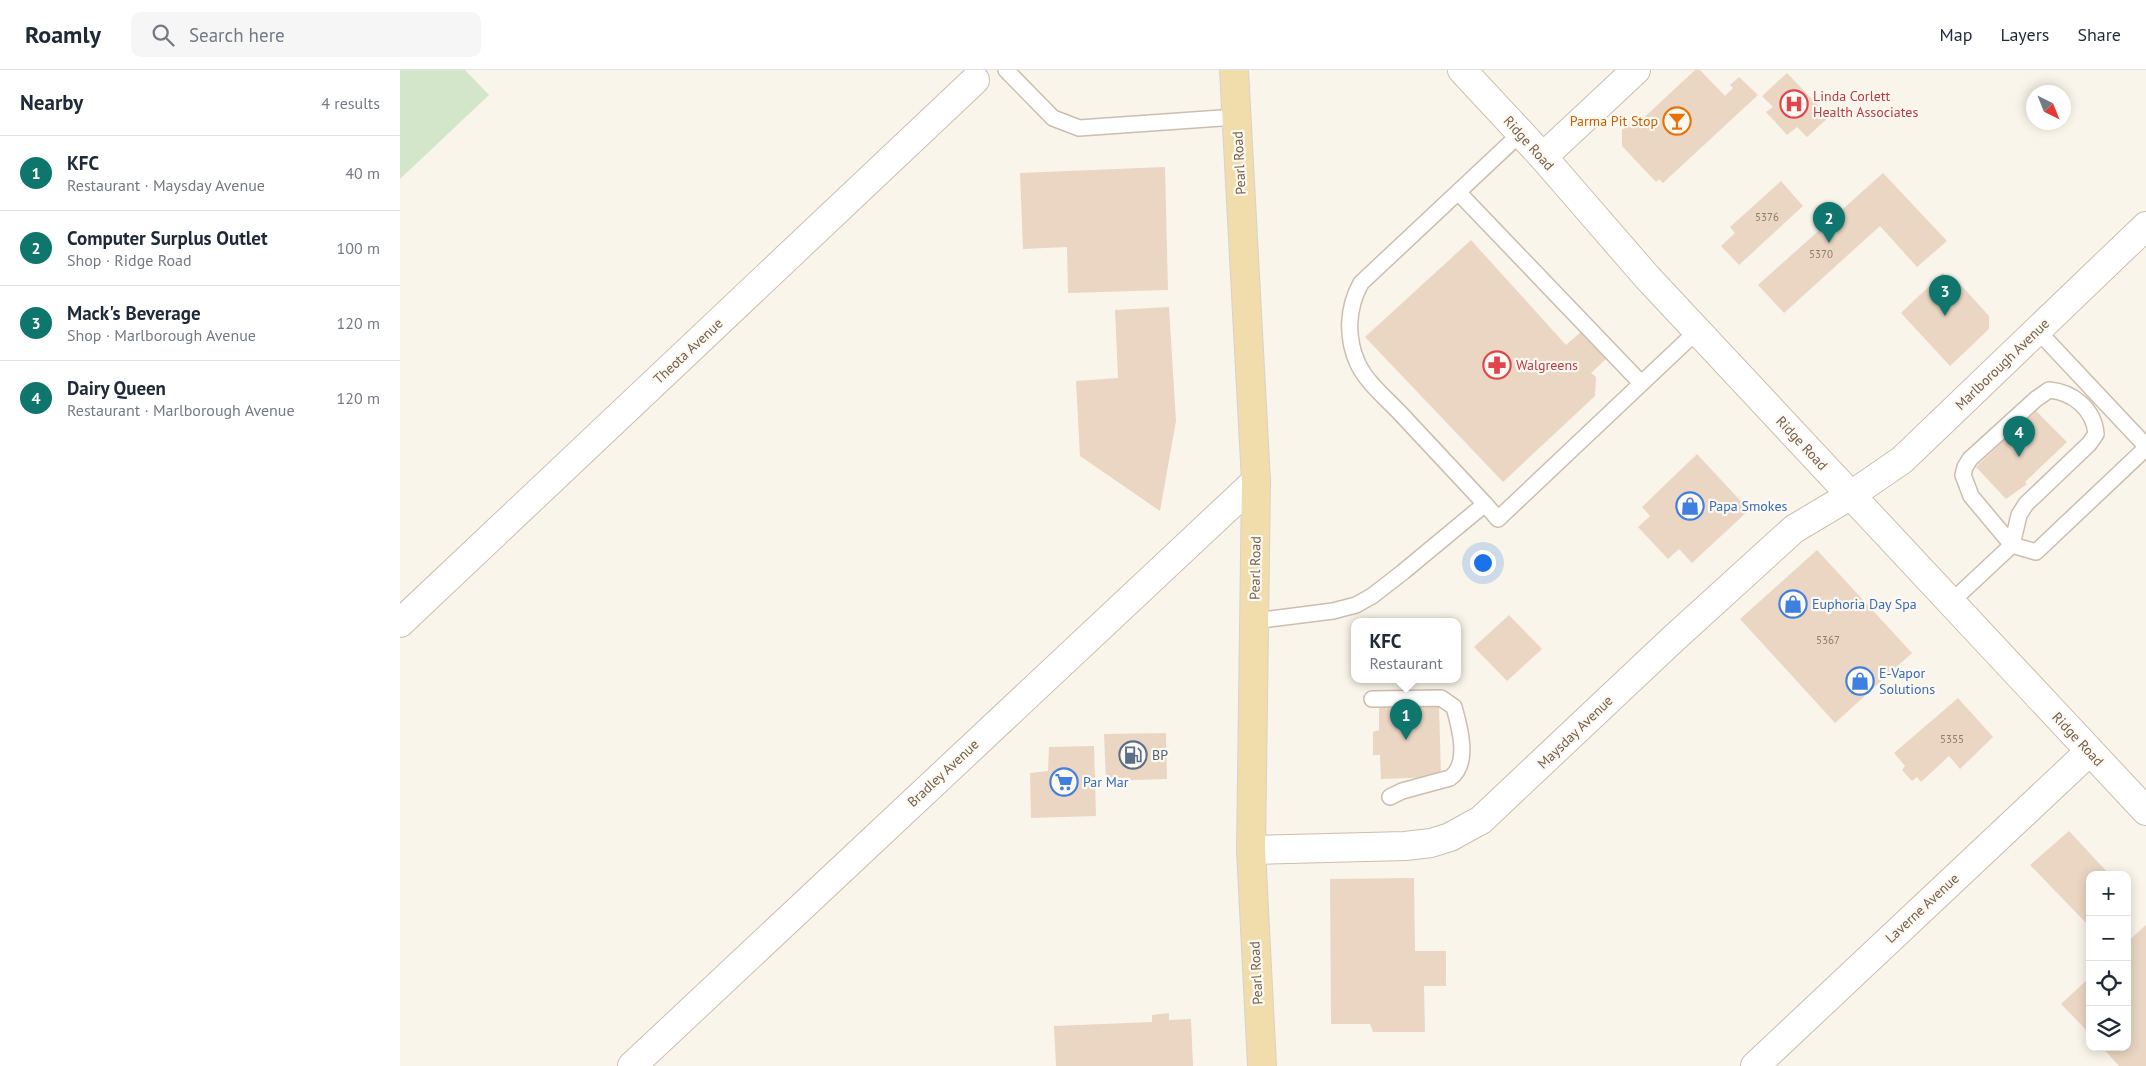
<!DOCTYPE html>
<meta charset="utf-8">
<style>
:root{--surface:#fff;--page:#f6f6f7;--text:#1f2937;--muted:#747a83;--line:#e0e1e3;--accent:#0f766e}
body{margin:0;font-family:"PT Sans",sans-serif;background:var(--page);color:var(--text)}
.controls{position:absolute;right:15px;bottom:15px;display:grid;overflow:hidden;border-radius:10px;box-shadow:0 2px 12px #0003}
.controls button{width:45px;height:45px;display:grid;place-items:center;padding:0;border:0;border-bottom:1px solid var(--line);background:var(--surface);color:var(--text);font:25px sans-serif}
.compass{position:absolute;left:1626px;top:15px;width:45px;height:45px;border-radius:50%;background:var(--surface);box-shadow:0 2px 12px #0003;rotate:137deg}
.you{position:absolute;left:1082px;top:492px;width:18px;height:18px;margin:-12px;border:4px solid #fff;border-radius:50%;background:#1a73e8;box-shadow:0 0 0 8px #1a73e833}
.badge{display:grid;place-items:center;width:32px;height:32px;border-radius:50%;background:var(--accent);color:#fff;font-size:16px;font-weight:700}
.pin{position:absolute;translate:-50% -41px;filter:drop-shadow(0 1px 2px #0008)}
.pin::after{content:'';position:absolute;top:26px;width:18px;height:15px;background:inherit;clip-path:polygon(0 0,100% 0,50% 100%)}
.popup{position:absolute;left:951px;top:548px;width:110px;height:65px;box-sizing:border-box;display:grid;place-content:center;border-radius:10px;background:var(--surface);filter:drop-shadow(0 1px 4px #0005);font-size:16px;white-space:nowrap;color:var(--muted)}
.popup b{font-size:19px;color:var(--text)}
.popup::after{content:'';position:absolute;left:50%;top:100%;margin-left:-10px;border:10px solid transparent;border-top-color:var(--surface)}
.list{margin:0;padding:0;list-style:none}
h2{display:flex;justify-content:space-between;align-items:center;height:65px;margin:0;padding:0 20px;font-size:21px}
h2 small{font-size:16px;font-weight:400;color:var(--muted)}
.list li{display:grid;grid-template-columns:32px 1fr auto;gap:15px;align-items:center;box-sizing:border-box;height:75px;padding:0 20px;border-top:1px solid var(--line)}
.list b{display:block;font-size:19px;white-space:nowrap}
.list p{margin:0;font-size:16px;white-space:nowrap;color:var(--muted)}
.list em{font-size:16px;font-style:normal;color:var(--muted)}
.icon{flex:none;width:28px;height:28px;fill:none;stroke:currentColor;stroke-width:2;stroke-linecap:round;stroke-linejoin:round}
.map{position:relative;flex:none;width:1746px;height:996px;overflow:hidden}
header{display:flex;align-items:center;gap:30px;box-sizing:border-box;height:70px;padding:0 25px;background:var(--surface);border-bottom:1px solid var(--line)}
header strong{font-size:24px}
nav{display:flex;gap:28px;margin-inline-start:auto;font-size:18px}
.search{width:350px;height:45px;background:var(--page);display:flex;align-items:center;gap:12px;box-sizing:border-box;padding:0 18px;border-radius:10px;color:var(--muted);font-size:19px}
main{display:flex}
aside{flex:1;background:var(--surface)}
.map>svg:first-child{display:block}
.green{fill:#d3e6ca}
.building{fill:#ead6c3}
.lines{fill:none;stroke-linecap:round;stroke-linejoin:round}
.service-casing{stroke:#cbbeb1;stroke-width:18}
.minor-casing{stroke:#cbbeb1;stroke-width:30}
.secondary-casing{stroke:#cdbfaf;stroke-width:30}
.primary-casing{stroke:#d8d2ce;stroke-width:30}
.service{stroke:#fff;stroke-width:15}
.minor{stroke:#fff;stroke-width:28}
.secondary{stroke:#fff;stroke-width:28}
.primary{stroke:#f0ddab;stroke-width:28}
.labels{text-anchor:middle;dominant-baseline:central;stroke-width:4.5;stroke-linejoin:round;paint-order:stroke}
.number-label{font-size:11px;fill:#907d6d}
.health-label{font-size:14px;fill:#be3a42;stroke:#fdf9f0;text-anchor:start}
.food-label{font-size:14px;fill:#c56008;stroke:#fdf9f0;text-anchor:end}
.street-label{font-size:14px;fill:#725f50;stroke:#fdf9f0}
.shop-label{font-size:14px;fill:#366cbe;stroke:#fdf9f0;text-anchor:start}
.service-label{font-size:14px;fill:#4e5e75;stroke:#fdf9f0;text-anchor:start}
</style>
<header>
<strong>Roamly</strong>
<div class="search"><svg class="icon" aria-label="search" viewBox="0 0 24 24"><circle cx="10" cy="10" r="6"/><path d="M15 15l6 6"/></svg>Search here</div>
<nav><a>Map</a><a>Layers</a><a>Share</a></nav>
</header>
<main>
<aside>
<h2>Nearby<small>4 results</small></h2>
<ul class="list">
<li><span class="badge">1</span><div><b>KFC</b><p>Restaurant · Maysday Avenue</p></div><em>40 m</em></li>
<li><span class="badge">2</span><div><b>Computer Surplus Outlet</b><p>Shop · Ridge Road</p></div><em>100 m</em></li>
<li><span class="badge">3</span><div><b>Mack's Beverage</b><p>Shop · Marlborough Avenue</p></div><em>120 m</em></li>
<li><span class="badge">4</span><div><b>Dairy Queen</b><p>Restaurant · Marlborough Avenue</p></div><em>120 m</em></li>
</ul>
</aside>
<div class="map">
<svg width="1746" height="996" viewBox="0 0 1746 996">
<rect width="100%" height="100%" fill="#faf5ea"/>
<path class="green" d="M0 0H65L89 25 0 109Z"/>
<path class="building" d="M1295 0H1300L1325 26 1333 18 1330 15 1339 7 1358 25 1263 113 1259 109 1256 112 1222 76V60L1233 51 1236 55Z
M1387 3 1429 47 1407 67 1397 57 1387 65 1366 42 1373 37 1362 26Z
M765 97 768 220 668 223 667 177 623 179 620 103Z
M1483 103 1547 171 1517 197 1480 156 1384 243 1358 215Z
M1381 111 1403 136 1339 195 1321 176 1335 163 1330 157Z
M1071 170 1166 275 1183 260 1193 275 1207 288 1191 303 1196 307 1195 326 1103 412 965 267Z
M1543 203 1556 217 1559 213 1589 246V259L1550 296 1501 243Z
M769 237 776 351 760 441 680 386 676 311 718 308 715 240Z
M1636 341 1667 372 1625 412 1627 414 1606 429 1576 397 1597 377 1595 374 1608 362 1610 365Z
M1297 384 1349 440 1292 493 1279 479 1268 489 1238 457 1250 446 1242 437Z
M1417 480 1512 583 1435 653 1340 549Z
M1109 545 1142 579 1107 611 1074 577Z
M1558 628 1593 667 1560 699 1549 686 1521 712 1517 707 1512 711 1502 700 1505 696 1494 683Z
M1039 633 1041 707 981 709 980 685H973V662L979 660V636Z
M766 663 767 709 706 711 704 664Z
M694 676 696 746 631 748 630 703 648 701 649 677Z
M1669 761 1710 805H1690V857L1630 795Z
M1014 808 1015 881H1046V916H1024L1025 962H973L970 954H931L930 809Z
M1746 855V996H1719L1702 977H1727V872Z
M1690 907V964L1661 934Z
M769 943V950L791 949 793 996H656L654 956 752 952V945Z"/>
<g class="lines">
<g class="service-casing">
<path id="service" d="M606 0 653 48 679 58 836 47
M1058 122 1241 313
M1637 260 1746 376
M1085 434C1057 404 1029 374 1001 344 987 329 967 313 958 294 946 268 947 238 961 213L1121 63
M1550 533 1612 475 1619 445 1626 434 1689 374 1696 364C1694 339 1673 322 1649 320L1636 329 1570 389 1565 397 1563 405 1571 426 1612 475 1636 482 1746 378
M854 551 933 541 956 535 972 526 1003 502 1085 434 1098 449 1297 261
M972 629 1041 628 1054 637C1060 658 1070 694 1050 708L1002 721 990 727"/>
</g>
<g class="minor-casing">
<path id="minor" d="M1143 87 1236 0
M0 553 575 10
M851 780 1005 776 1031 773 1050 767 1081 750 1272 570 1394 459 1451 425 1502 390 1746 156
M232 996 856 411
M1355 996 1690 681"/>
</g>
<g class="secondary-casing">
<path id="secondary" d="M1062 0 1143 87 1247 207 1746 741"/>
</g>
<g class="primary-casing">
<path id="primary" d="M834 0 856 411 851 780 862 996"/>
</g>
<use href="#service" class="service"/>
<use href="#minor" class="minor"/>
<use href="#secondary" class="secondary"/>
<use href="#primary" class="primary"/>
</g>
<defs>
<g id="hospital-ring" transform="scale(1.4375)"><circle r="9.5" fill="#fdf9f0" stroke="#e0444e" stroke-width="1.5"/><path d="M-5-5h3v3.5h4V-5h3V5h-3V1.5h-4V5h-3Z" fill="#e0444e"/></g>
<g id="bar-ring" transform="scale(1.4375)"><circle r="9.5" fill="#fdf9f0" stroke="#e8710a" stroke-width="1.5"/><path d="M-6-5H6L.8 .8V4.5H3.5V6h-7V4.5H-.8V.8Z" fill="#e8710a"/></g>
<g id="pharmacy-ring" transform="scale(1.4375)"><circle r="9.5" fill="#fdf9f0" stroke="#e0444e" stroke-width="1.5"/><path d="M-2-6h4v4h4v4h-4v4h-4v-4h-4v-4h4Z" fill="#e0444e"/></g>
<g id="shop-ring" transform="scale(1.4375)"><circle r="9.5" fill="#fdf9f0" stroke="#3f7fe0" stroke-width="1.5"/><path d="M-5-2.5h2.3a2.7 3.5 0 0 1 5.4 0H5L5.5 6h-11ZM-1.5-2.5h3a1.5 2.3 0 0 0-3 0Z" fill="#3f7fe0"/></g>
<g id="fuel-ring" transform="scale(1.4375)"><circle r="9.5" fill="#fdf9f0" stroke="#5c6f8a" stroke-width="1.5"/><path d="M-5.5-6h7V0h2V4h1.3V-2.5L3-4.5l.8-.8L6-3V5H2.5V1h-1V6h-7ZM-4.2-4.7v3.2H.2V-4.7Z" fill="#5c6f8a"/></g>
<g id="supermarket-ring" transform="scale(1.4375)"><circle r="9.5" fill="#fdf9f0" stroke="#3f7fe0" stroke-width="1.5"/><path d="M-6-5.5h2.5l.6 2H6L4.5 2H-2.5L-4.4-4H-6ZM-1.5 3.2a1.3 1.3 0 1 0 .1 0ZM3 3.2a1.3 1.3 0 1 0 .1 0Z" fill="#3f7fe0"/></g>
</defs>
<g fill-rule="evenodd">
<use href="#hospital-ring" x="1394" y="34"/>
<use href="#bar-ring" x="1277" y="51"/>
<use href="#pharmacy-ring" x="1097" y="295"/>
<use href="#shop-ring" x="1290" y="436"/>
<use href="#shop-ring" x="1393" y="534"/>
<use href="#shop-ring" x="1460" y="611"/>
<use href="#fuel-ring" x="733" y="685"/>
<use href="#supermarket-ring" x="664" y="712"/>
</g>
<g class="labels">
<g class="number-label">
<text x="1367" y="147">5376</text>
<text x="1421" y="184">5370</text>
<text x="1428" y="570">5367</text>
<text x="1552" y="669">5355</text>
</g>
<g class="health-label">
<text x="1413" y="26">Linda Corlett<tspan x="1413" dy="16">Health Associates</tspan></text>
<text x="1116" y="295">Walgreens</text>
</g>
<g class="food-label">
<text x="1258" y="51">Parma Pit Stop</text>
</g>
<g class="street-label">
<text transform="translate(1129 73) rotate(48)">Ridge Road</text>
<text transform="translate(839 93) rotate(-93)">Pearl Road</text>
<text transform="translate(288 281) rotate(-43)">Theota Avenue</text>
<text transform="translate(1602 294) rotate(-44)">Marlborough Avenue</text>
<text transform="translate(1402 373) rotate(47)">Ridge Road</text>
<text transform="translate(855 498) rotate(-89)">Pearl Road</text>
<text transform="translate(1175 662) rotate(-44)">Maysday Avenue</text>
<text transform="translate(1678 669) rotate(47)">Ridge Road</text>
<text transform="translate(543 703) rotate(-43)">Bradley Avenue</text>
<text transform="translate(1522 838) rotate(-43)">Laverne Avenue</text>
<text transform="translate(856 903) rotate(-93)">Pearl Road</text>
</g>
<g class="shop-label">
<text x="1309" y="436">Papa Smokes</text>
<text x="1412" y="534">Euphoria Day Spa</text>
<text x="1479" y="603">E-Vapor<tspan x="1479" dy="16">Solutions</tspan></text>
<text x="683" y="712">Par Mar</text>
</g>
<g class="service-label">
<text x="752" y="685">BP</text>
</g>
</g>
</svg>
<div class="controls">
<button>+</button>
<button>−</button>
<button><svg class="icon" aria-label="locate" viewBox="0 0 24 24"><circle cx="12" cy="12" r="6"/><path d="M12 2v4M12 18v4M2 12h4M18 12h4"/></svg></button>
<button><svg class="icon" aria-label="layers" viewBox="0 0 24 24"><path d="M12 4l9 5-9 5-9-5zM3 14l9 5 9-5"/></svg></button>
</div>
<svg class="compass" viewBox="-18 -18 36 36"><path d="M0-13l5 13h-10z" fill="#e53935"/><path d="M0 13l5-13h-10z" fill="#747a83"/></svg>
<div class="you"></div>
<div class="pin badge" style="left:1006px;top:670px">1</div>
<div class="popup"><b>KFC</b>Restaurant</div>
<div class="pin badge" style="left:1429px;top:173px">2</div>
<div class="pin badge" style="left:1545px;top:246px">3</div>
<div class="pin badge" style="left:1619px;top:387px">4</div>
</div>
</main>
